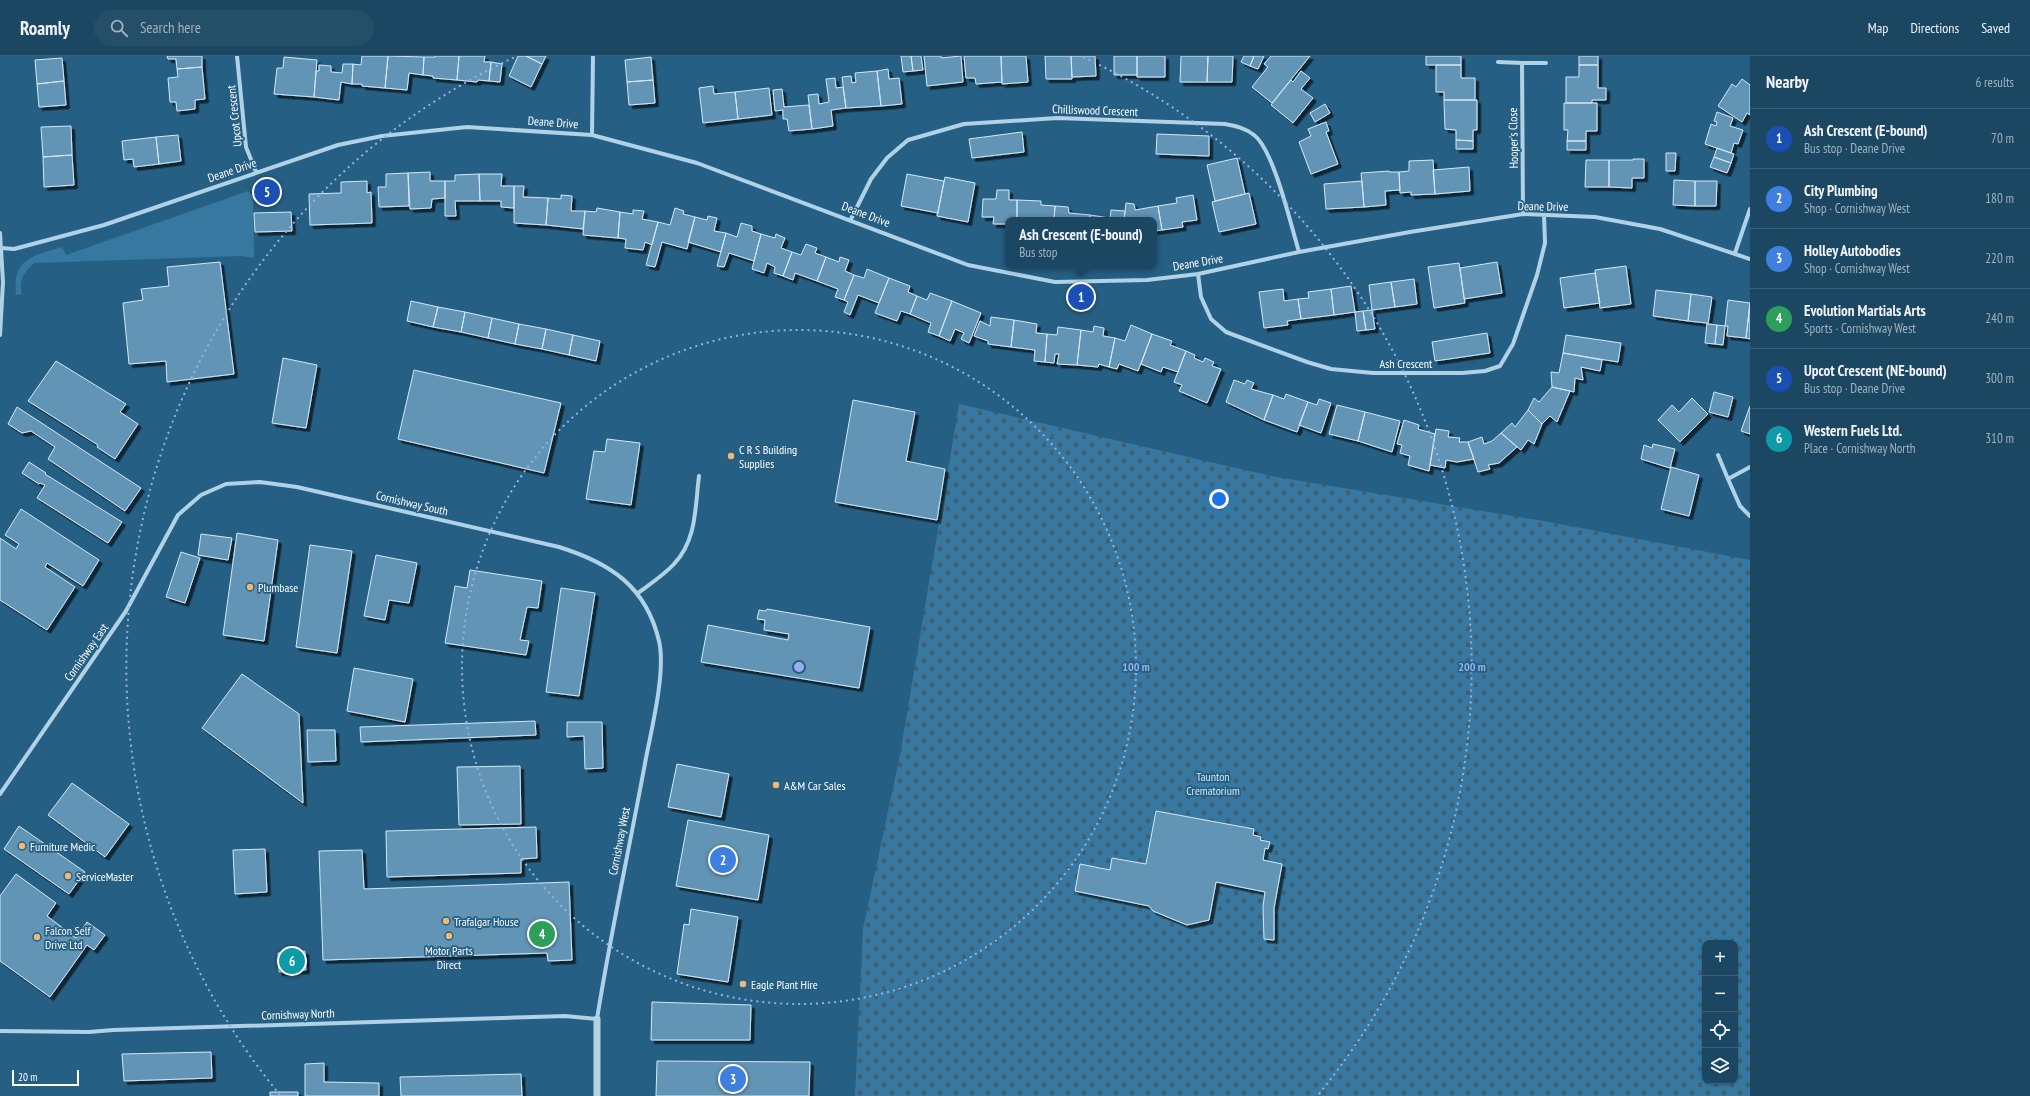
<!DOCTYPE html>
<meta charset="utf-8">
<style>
:root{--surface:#1c4763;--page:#254e69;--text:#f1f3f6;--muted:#a0b2be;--line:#3a5f78;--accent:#eead8d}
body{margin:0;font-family:"PT Sans Narrow",sans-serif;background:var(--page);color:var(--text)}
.controls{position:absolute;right:12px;bottom:12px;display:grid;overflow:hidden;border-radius:8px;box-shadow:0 1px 3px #0004}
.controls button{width:36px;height:36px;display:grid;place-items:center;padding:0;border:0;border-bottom:1px solid var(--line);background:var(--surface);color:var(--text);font:20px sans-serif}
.scale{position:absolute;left:12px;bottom:10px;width:67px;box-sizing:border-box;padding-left:4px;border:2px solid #fff;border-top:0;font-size:11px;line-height:14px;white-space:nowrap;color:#fff;-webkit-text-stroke:3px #265f84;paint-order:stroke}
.you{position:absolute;left:1219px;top:443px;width:14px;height:14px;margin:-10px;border:3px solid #fff;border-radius:50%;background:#1a73e8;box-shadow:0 0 0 6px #1a73e833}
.badge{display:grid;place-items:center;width:26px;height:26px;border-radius:50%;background:var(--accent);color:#fff;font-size:13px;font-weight:700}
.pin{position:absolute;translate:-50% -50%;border:2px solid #fff;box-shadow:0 1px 4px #0006}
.popup{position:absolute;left:1005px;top:161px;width:152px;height:52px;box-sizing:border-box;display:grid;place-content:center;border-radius:8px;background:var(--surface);filter:drop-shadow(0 1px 3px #0005);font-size:13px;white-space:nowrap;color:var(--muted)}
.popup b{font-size:15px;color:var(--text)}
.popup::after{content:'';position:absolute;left:50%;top:100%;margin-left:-8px;border:8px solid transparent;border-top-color:var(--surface)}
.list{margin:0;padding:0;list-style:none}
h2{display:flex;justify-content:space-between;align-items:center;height:52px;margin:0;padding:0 16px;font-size:17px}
h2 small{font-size:13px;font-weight:400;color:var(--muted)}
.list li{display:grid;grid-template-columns:26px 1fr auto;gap:12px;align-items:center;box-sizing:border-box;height:60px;padding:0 16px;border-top:1px solid var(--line)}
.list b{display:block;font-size:15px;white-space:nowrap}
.list p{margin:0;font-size:13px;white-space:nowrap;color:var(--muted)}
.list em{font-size:13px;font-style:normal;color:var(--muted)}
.icon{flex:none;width:22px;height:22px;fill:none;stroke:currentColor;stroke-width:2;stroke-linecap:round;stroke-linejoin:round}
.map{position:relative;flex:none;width:1750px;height:1040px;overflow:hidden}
header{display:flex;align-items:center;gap:24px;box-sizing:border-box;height:56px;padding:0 20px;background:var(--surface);border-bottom:1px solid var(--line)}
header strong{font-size:19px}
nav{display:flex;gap:22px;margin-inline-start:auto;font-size:14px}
.search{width:280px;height:36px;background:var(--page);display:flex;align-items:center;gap:10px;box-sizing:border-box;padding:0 14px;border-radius:22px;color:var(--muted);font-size:15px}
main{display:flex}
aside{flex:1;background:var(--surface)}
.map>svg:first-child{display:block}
.green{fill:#36789f}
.cemetery{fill:url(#cemetery-stones);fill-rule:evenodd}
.building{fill:#6295b5;stroke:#d2e8f6;filter:url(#shadow)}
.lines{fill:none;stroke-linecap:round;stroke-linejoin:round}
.minor{stroke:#afd2e7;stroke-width:4}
.tertiary{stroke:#afd2e7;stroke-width:7}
.ring{fill:none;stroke:#99afed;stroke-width:2;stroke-dasharray:2 4}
.poi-dot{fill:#f1b774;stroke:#265f84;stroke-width:1.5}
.labels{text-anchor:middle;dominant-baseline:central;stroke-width:3.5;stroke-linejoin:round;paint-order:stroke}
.street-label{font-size:12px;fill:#fff;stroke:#265f84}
.poi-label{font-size:12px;fill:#fff;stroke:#265f84;text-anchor:start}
.park-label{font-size:12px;fill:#d2e8f6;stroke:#265f84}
.centre{fill:#99afed;stroke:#265f84;stroke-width:2}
.ring-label{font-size:12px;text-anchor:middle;font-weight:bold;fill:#99afed;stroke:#265f84;stroke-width:3.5;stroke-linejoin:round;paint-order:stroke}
</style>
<header>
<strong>Roamly</strong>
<div class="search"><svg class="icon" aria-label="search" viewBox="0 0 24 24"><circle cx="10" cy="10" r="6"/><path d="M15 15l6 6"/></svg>Search here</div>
<nav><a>Map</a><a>Directions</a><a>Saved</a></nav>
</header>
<main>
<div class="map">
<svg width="1750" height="1040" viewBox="0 0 1750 1040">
<defs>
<pattern id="cemetery-stones" width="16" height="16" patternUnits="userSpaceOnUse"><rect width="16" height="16" fill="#36789f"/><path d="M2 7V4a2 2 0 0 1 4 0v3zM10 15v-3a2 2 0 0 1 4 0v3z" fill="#426071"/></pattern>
<filter id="shadow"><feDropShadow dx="3.5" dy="3.5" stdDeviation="0" flood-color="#0009"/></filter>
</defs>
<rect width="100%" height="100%" fill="#265f84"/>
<path class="green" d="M248 135 253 141 254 202 242 200 34 207C24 217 18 224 22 238L16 239C12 202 33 200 62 191L66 199Z"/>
<path class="cemetery" d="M959 348 1271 420 1549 466 1750 504V1040H855L863 873 900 699ZM1705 887H1735V1025H1705Z"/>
<path class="building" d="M167 0H202V11L177 13 176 3H168Z
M362 0H388L385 32 362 30V28H352L353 8 361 9Z
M388 0 424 1 423 19 409 17 407 34 385 32Z
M435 0H459L457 24 433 22V20L423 19 424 1H435Z
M459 0H485L484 6H491L489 25 478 24 477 26 457 24Z
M518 0H526L542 8 531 31 509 20Z
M526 0H546L542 8Z
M901 0H911L913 15 903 16Z
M911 0H921L923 14 913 15Z
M924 0H941V2L961 0 963 26 927 30Z
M964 0H1001L1002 26 976 28 975 22H966Z
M1001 0H1026L1028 26 1002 28Z
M1045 0H1071L1072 23H1046Z
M1071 0H1095L1096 20 1072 21Z
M1114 0H1137V19H1114Z
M1137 0H1165V21H1137Z
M1181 0H1208L1207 26H1180Z
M1208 0H1233L1232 26H1207Z
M1244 0H1254L1250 10 1241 6Z
M1254 0H1264L1258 13 1250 10Z
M1271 0H1310L1272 47 1252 31 1268 11 1264 8Z
M1426 0H1461V9H1426Z
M1579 0H1598V9H1579Z
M284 1 317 4 314 41 274 38 277 12H283Z
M651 1 653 24 627 26 625 4Z
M62 2 64 25 37 28 35 4Z
M491 6 502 8 500 26 489 25Z
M343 8H353L352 28 341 26 339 44 314 41 316 15H319V9L331 10V16L342 17Z
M1436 9H1461V22H1475V44H1444V36H1436Z
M1579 9H1598V32H1606V44H1592V47H1566V21H1579Z
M202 11 205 43 195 44V53L177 55 176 46H170L168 22 178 21 177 13Z
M888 13 889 23 899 22 902 48 881 50 877 15Z
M877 15 881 50 846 52 842 21 851 20 852 27 856 26 855 17Z
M1301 15 1310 22 1301 33 1313 42 1293 67 1271 49 1291 24 1293 26Z
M835 22 836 32 843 31 846 52 831 54 833 70 812 73 808 39 818 38 819 48 829 46 826 23Z
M1742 23 1750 29V59L1747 57 1742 66 1718 50 1732 28 1736 31Z
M653 24 655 47 629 49 627 26Z
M64 25 66 49 39 51 37 28Z
M713 30 714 38 735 36 738 63 703 67 699 32Z
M769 32 772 59 738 63 735 36Z
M782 33 784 51 809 49 812 73 789 75 787 63H783V54L775 55 773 34Z
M1444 44H1477V74H1473V85L1456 84V74L1445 73Z
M1564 47H1597V75H1586V85H1567L1568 74H1564Z
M1325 48 1330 57 1315 66 1310 57Z
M1717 56 1733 62 1730 70 1743 74 1738 88 1734 87 1731 97 1705 88 1711 68 1716 70 1717 66 1714 65Z
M1326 66 1329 75 1326 76 1338 108 1311 118 1299 86 1311 80 1308 73Z
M71 70 72 99 43 101 41 71Z
M1022 76 1024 96 972 102 969 83Z
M1157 78 1209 80V100L1156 98Z
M178 79 181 105 159 108 156 81Z
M156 81 159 108 134 111 133 103 124 104 122 85Z
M1456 84 1473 85V93H1456Z
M1567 85H1586V94H1567Z
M1717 92 1734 98 1731 107 1714 101Z
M1666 97H1676L1675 115H1666Z
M72 99 74 129 44 131 43 101Z
M1714 101 1731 107 1727 117 1710 111Z
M1237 102 1245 138 1215 145 1207 109Z
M1633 103H1644V122H1632V132L1609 131V104H1633Z
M1433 104 1435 138 1411 139V136L1400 137 1399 116 1409 115V105Z
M1586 104H1609V131H1585Z
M1469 111 1470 135 1435 138 1433 114Z
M1389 115V116H1399L1400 134 1385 135 1386 149 1364 151 1361 117Z
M430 116V125H445V142L432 143 431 152 410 153 408 117Z
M408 117 409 150 379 151 378 131H386V118Z
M479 118 480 145H455L456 160H445V125H455V119Z
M479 118H502L501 130H514V152L501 151V145H480Z
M907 118 944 125 938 157 901 150Z
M945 121 975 127 968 166 937 160Z
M1674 124 1695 125V150L1673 149Z
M367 125V137L371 136 372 167 310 169 309 138 341 137V126Z
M1362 125 1364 151 1326 153 1324 128Z
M1695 125H1717L1716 150H1695Z
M514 130H524L523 141 548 142 546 169 514 167Z
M997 134H1009V144H1017V164H1008V168H993L994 161H982L983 143H996Z
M1249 137 1256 168 1219 176 1212 146Z
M561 139 572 140 571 155H585L583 173 546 169 548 142 561 143Z
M1193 139 1197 164 1182 166 1183 171 1162 174 1158 150 1177 147 1176 142Z
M1017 144 1041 145V149L1055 150 1054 164H1017Z
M1126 147 1134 148 1135 154 1158 150 1162 174 1154 175V164H1124Z
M1055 150 1068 151 1069 157 1090 159 1089 164H1054Z
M597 152 620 156 618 182 583 179 585 155 596 156Z
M675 152 684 155 683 158 695 161 687 193 662 186 655 211 646 209 658 166 670 169Z
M633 154 644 155 642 163 658 166 652 189 645 186 643 194 625 192 626 183 618 182 620 156 633 158Z
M1111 154 1125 155 1124 164H1089L1090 159 1110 162Z
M291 156 292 175 255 176 254 157Z
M708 160 717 162 714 175 726 177 721 196 688 186 695 161 707 164Z
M741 167 752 170V175L761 178 754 205 729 197 724 211 717 210 726 177 737 181Z
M761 178 775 182 776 178 785 182 781 192 792 196 783 220 774 217 775 211 767 207 764 217 752 213Z
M806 188 817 192 815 197 826 201 817 225 795 217 793 224 783 220 792 196 801 199Z
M826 201 839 206 840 201 849 204 845 215 854 219 844 244 835 241 838 233 817 225Z
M220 206 234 318 167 326 166 305 129 308 123 247 143 244 141 233 169 230 167 211Z
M1497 206 1502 237 1464 243 1460 212Z
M1459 207 1465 247 1434 252 1428 211Z
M1626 210 1631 248 1600 252 1595 214Z
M867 213 889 222 879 247 858 239 850 259 844 256 848 246 844 244 854 219 864 222Z
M1595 217 1600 247 1564 252 1560 222Z
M889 222 910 230 908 236 917 240 910 258 901 255 897 265 875 257Z
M1414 223 1417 248 1395 251 1391 226Z
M1391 226 1395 251 1372 254 1369 229Z
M1351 230 1355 256 1334 259 1331 233Z
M1283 233 1284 245 1298 243 1301 263 1287 265 1288 269 1264 272 1259 236Z
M1331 233 1334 259 1301 263 1298 243 1309 242 1308 236Z
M1656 234 1691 238 1688 265 1653 260Z
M930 237 952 245 939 280 928 276 931 267 910 258 917 240 927 244Z
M1691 238 1712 241 1708 268 1717 269 1715 288 1705 287 1707 267 1688 265Z
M1728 244 1750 247 1746 282 1727 280 1728 270H1725Z
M411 245 438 251 433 271 407 265Z
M952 245 981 257 969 287 961 283 964 277 955 273 950 285 939 280Z
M1750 247V283L1746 282Z
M438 251 465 256 461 276 433 271Z
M1372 254 1375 273 1366 274 1363 255Z
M1363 255 1366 274 1357 275 1355 256Z
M465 256 492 262 488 282 461 276Z
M991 261 1014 264 1011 291 988 288V285L974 280 980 265 990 270Z
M492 262 519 268 515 288 488 282Z
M1014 264 1037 268 1036 277 1047 278 1045 306 1034 305 1035 294 1011 291Z
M519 268 546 273 542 293 515 288Z
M1131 269 1152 278 1138 315 1119 308 1117 313 1109 311 1115 282 1125 285Z
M1717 269 1725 270 1723 289 1715 288Z
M1094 270 1104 272 1103 280 1115 282 1109 311 1099 308 1098 311 1077 309 1081 274 1093 276Z
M1058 271 1081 274 1077 309 1057 308 1059 298H1055L1054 307 1045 306 1047 278 1057 279Z
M546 273 573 279 569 299 542 293Z
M1487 277 1490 297 1435 305 1432 286Z
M1152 278 1172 285 1170 289 1186 295 1178 316 1163 311 1161 316 1141 308Z
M573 279 600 285 596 305 569 299Z
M1566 279 1621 287 1618 306 1563 297Z
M1186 295 1195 299 1194 302 1203 306 1205 302 1214 306 1212 310 1221 313 1207 347 1179 335 1182 329 1174 326Z
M1563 297 1602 304 1600 315 1581 311 1583 324 1575 322 1574 336 1552 331 1551 316 1559 317Z
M283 302 317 309 306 372 272 367Z
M56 305 126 348 120 356 138 368 115 403 97 391 98 389 28 345Z
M414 314 561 347 544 417 398 383Z
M1234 324 1245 328 1247 324 1254 327 1251 333 1273 339 1264 364 1226 346Z
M1552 331 1570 335 1557 366 1550 360 1542 368 1528 354 1534 342 1539 346Z
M1714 336 1733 341 1728 361 1709 356Z
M1286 338 1308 346 1297 376 1264 364 1273 339 1284 343Z
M1692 342 1708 358 1680 386 1658 364 1672 349 1679 356Z
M1319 343 1331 347 1321 377 1299 369 1308 346 1317 349Z
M853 344 915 356 906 405 945 413 937 464 835 446Z
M1337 349 1365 356 1358 385 1329 378Z
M1750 350V378L1741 375Z
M17 351 141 432 125 455 48 403 55 391 31 375 22 377 8 368Z
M1528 354 1542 368 1534 388 1528 384 1521 394 1501 377 1512 367 1515 371Z
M1365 356 1400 365 1392 396 1358 385Z
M1404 364 1419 369 1418 373 1435 378 1429 415 1408 409 1410 400 1400 397 1402 389 1397 388Z
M1436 373 1449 375 1448 381 1460 382 1459 386H1468L1474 403 1457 406 1446 404 1445 412 1430 409Z
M1501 377 1517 391 1499 407 1488 409 1490 413 1478 416 1468 386 1482 381 1484 388 1492 385Z
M607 383 640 387 631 449 586 443 594 395 605 396Z
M1653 388 1675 393 1670 412 1641 403 1644 389 1652 392Z
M29 406 46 417 45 418 122 466 108 487 37 442 45 429 40 427 39 428 22 417Z
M1671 411 1699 419 1689 460 1661 453Z
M21 453 99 504 83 530 47 507 45 511 75 531 47 574 0 544V482L16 493 19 488 5 479Z
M237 477 278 484 264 585 223 579Z
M201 478 232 482 228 504 198 499Z
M310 489 352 495 337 597 296 591Z
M181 496 200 502 185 547 166 541Z
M376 499 417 507 409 547 389 544 385 564 364 560Z
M470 514 542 525 538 552 527 551 520 584 529 585 526 599 445 587 455 530 467 532Z
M561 532 595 537 579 640 546 636Z
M767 553 870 571 859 632 701 606 708 569 788 584 789 578 764 574 765 564 757 563 759 554 766 555Z
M354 612 413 623 405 666 347 655Z
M242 618 299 658 303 747 202 672Z
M535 665 536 679 361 686 360 671Z
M567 666H602L603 712 585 713 584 680 567 681Z
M307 674H335L336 705 308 706Z
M677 708 729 718 721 761 668 751Z
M520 710 521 768 459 769 457 711Z
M72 727 129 768 105 801 48 759Z
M1156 755 1254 773 1253 779 1261 781 1260 784 1270 786 1268 793 1265 792 1263 804 1282 808 1274 852V884L1264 883 1263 851 1265 836 1216 826 1209 864 1187 869 1153 855 1149 850 1075 835 1080 808 1110 814 1112 802 1146 808Z
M688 764 769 779 758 844 676 830Z
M19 770 85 816 69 838 4 793Z
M536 771 537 802 521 803V817L387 821 386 775Z
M265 793 267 836 235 838 233 794Z
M362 794 364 833 569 826 572 904 548 905 547 897 323 904 319 795Z
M16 818 56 847 47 860 76 882 87 866 105 879 94 894 87 889 50 941 0 905V840Z
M691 853 738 861 728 926 677 918 684 868 689 869Z
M305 895 306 914 279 916 278 897Z
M652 946 751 949 750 984H651Z
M211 996 212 1022 124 1025 122 998Z
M657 1005 810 1006 809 1040H656Z
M324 1007V1026L379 1027V1040H305V1008Z
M521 1018 522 1040H401L400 1021Z
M270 1036H298V1040H270Z"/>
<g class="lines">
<path class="minor" d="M237 0 246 91 256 116
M1498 6 1522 7
M592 79 593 0
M1523 158 1522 7H1546
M851 163 871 123 887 102 908 84 964 68 1057 62 1225 68C1236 70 1245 72 1254 79 1274 94 1291 170 1299 196
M0 177 3 226 0 279
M1 192 14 193 104 169 338 89 382 80 467 71 592 79 697 107 968 209 1055 226 1147 224 1198 218 1299 196 1410 176 1523 158 1595 161 1660 173 1750 203
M1735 197 1750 153
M1198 218 1201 241 1211 263 1226 276 1307 306 1331 313 1373 317H1462L1485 315 1500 310 1513 288 1537 219 1545 187 1544 159
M1718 399 1728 423
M1750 411 1728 423 1740 450 1750 460
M638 537C650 528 664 519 674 508 697 484 695 451 699 420
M0 738 126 555 178 459 201 439 226 428 260 426 297 431 559 491C610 507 646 530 659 585 666 614 652 671 646 702 630 789 611 875 597 963L565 960 113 974 89 976 0 975"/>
<path class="tertiary" d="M597 963V1040"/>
</g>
<g class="ring">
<circle cx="799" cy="611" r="337"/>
<path d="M280 1039A673 673 0 0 1 515 1M1083 1A673 673 0 0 1 1318 1039"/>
</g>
<g class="poi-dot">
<circle cx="731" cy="400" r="4"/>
<circle cx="250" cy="531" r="4"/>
<circle cx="776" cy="729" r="4"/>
<circle cx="22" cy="790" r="4"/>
<circle cx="68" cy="820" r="4"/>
<circle cx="446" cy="865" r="4"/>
<circle cx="449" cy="880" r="4"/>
<circle cx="37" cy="881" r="4"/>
<circle cx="743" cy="928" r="4"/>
</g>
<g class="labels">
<g class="street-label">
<text transform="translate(1095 54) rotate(2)">Chilliswood Crescent</text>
<text transform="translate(234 60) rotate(-96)">Upcot Crescent</text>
<text transform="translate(553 66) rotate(4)">Deane Drive</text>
<text transform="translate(1513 82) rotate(-91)">Hooper's Close</text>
<text transform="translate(232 114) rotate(-19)">Deane Drive</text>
<text transform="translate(1543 150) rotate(1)">Deane Drive</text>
<text transform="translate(866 158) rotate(21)">Deane Drive</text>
<text transform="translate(1198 206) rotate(-10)">Deane Drive</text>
<text x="1406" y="307">Ash Crescent</text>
<text transform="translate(412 447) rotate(13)">Cornishway South</text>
<text transform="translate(86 596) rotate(-55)">Cornishway East</text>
<text transform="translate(619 785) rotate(-79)">Cornishway West</text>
<text transform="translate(298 958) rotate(-2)">Cornishway North</text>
</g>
<g class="poi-label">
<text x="739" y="393">C R S Building<tspan x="739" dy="14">Supplies</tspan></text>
<text x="258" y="531">Plumbase</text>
<text x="784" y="729">A&amp;M Car Sales</text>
<text x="30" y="790">Furniture Medic</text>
<text x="76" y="820">ServiceMaster</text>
<text x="454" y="865">Trafalgar House</text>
<text x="45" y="874">Falcon Self<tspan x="45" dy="14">Drive Ltd</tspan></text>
<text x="449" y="894" text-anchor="middle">Motor Parts<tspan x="449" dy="14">Direct</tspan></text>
<text x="751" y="928">Eagle Plant Hire</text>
</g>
<g class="park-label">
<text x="1213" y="720">Taunton<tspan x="1213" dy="14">Crematorium</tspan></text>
</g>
</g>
<circle cx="799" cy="611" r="6" class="centre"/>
<g class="ring-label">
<text x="1136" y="615">100 m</text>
<text x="1472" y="615">200 m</text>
</g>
</svg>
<div class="controls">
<button>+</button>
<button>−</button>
<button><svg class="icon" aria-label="locate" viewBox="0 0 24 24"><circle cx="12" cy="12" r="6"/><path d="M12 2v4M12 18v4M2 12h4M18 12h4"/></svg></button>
<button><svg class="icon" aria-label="layers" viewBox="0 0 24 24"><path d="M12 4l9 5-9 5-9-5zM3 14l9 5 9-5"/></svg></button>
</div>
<div class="scale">20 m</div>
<div class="you"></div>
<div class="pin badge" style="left:1081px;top:241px;background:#1a4fb4">1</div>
<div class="popup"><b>Ash Crescent (E-bound)</b>Bus stop</div>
<div class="pin badge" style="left:723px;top:804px;background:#3f7fe0">2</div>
<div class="pin badge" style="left:733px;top:1023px;background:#3f7fe0">3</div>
<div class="pin badge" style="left:542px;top:878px;background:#2e9e5b">4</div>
<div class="pin badge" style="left:267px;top:136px;background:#1a4fb4">5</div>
<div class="pin badge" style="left:292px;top:905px;background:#0f9aa8">6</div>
</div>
<aside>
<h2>Nearby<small>6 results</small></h2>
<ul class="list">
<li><span class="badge" style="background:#1a4fb4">1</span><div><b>Ash Crescent (E-bound)</b><p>Bus stop · Deane Drive</p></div><em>70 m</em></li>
<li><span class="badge" style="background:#3f7fe0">2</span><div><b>City Plumbing</b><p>Shop · Cornishway West</p></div><em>180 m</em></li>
<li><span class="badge" style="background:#3f7fe0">3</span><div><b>Holley Autobodies</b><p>Shop · Cornishway West</p></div><em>220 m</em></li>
<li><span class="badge" style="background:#2e9e5b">4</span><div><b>Evolution Martials Arts</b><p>Sports · Cornishway West</p></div><em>240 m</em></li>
<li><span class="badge" style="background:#1a4fb4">5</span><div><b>Upcot Crescent (NE-bound)</b><p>Bus stop · Deane Drive</p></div><em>300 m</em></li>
<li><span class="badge" style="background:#0f9aa8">6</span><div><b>Western Fuels Ltd.</b><p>Place · Cornishway North</p></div><em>310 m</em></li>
</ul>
</aside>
</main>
